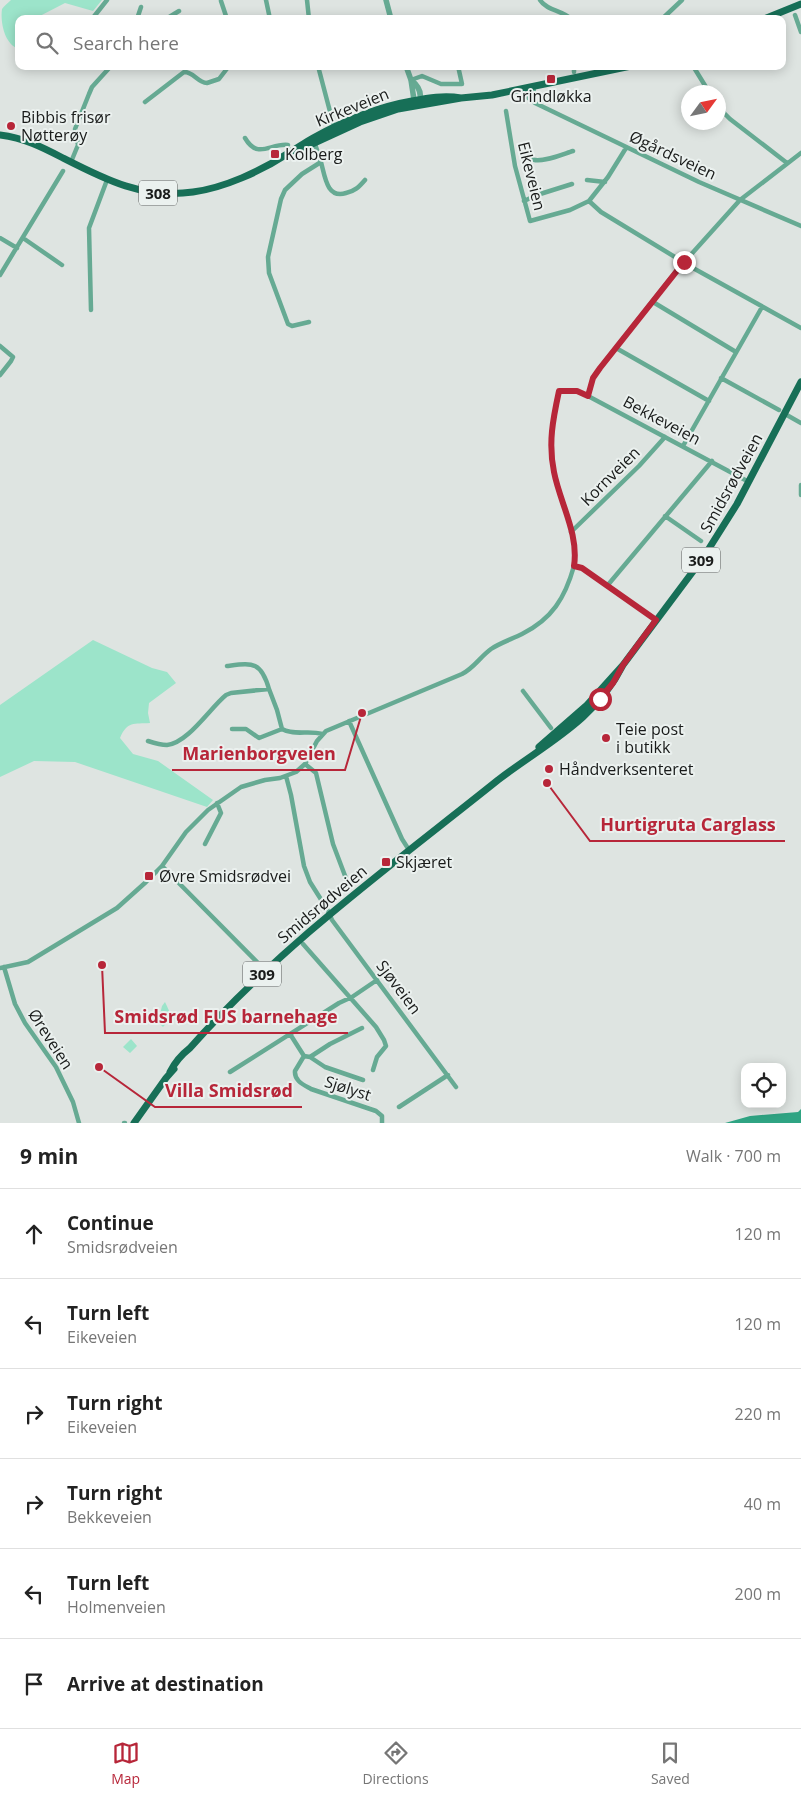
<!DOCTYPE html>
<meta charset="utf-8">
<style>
:root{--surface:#fff;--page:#f2f2f2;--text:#222;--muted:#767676;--line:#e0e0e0;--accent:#b72639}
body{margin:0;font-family:"Open Sans",sans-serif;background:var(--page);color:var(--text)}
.controls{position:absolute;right:15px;bottom:15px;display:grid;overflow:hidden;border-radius:10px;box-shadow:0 2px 12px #0003}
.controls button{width:45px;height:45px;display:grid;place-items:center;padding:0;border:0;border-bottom:1px solid var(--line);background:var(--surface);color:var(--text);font:25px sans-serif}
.compass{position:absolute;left:681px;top:85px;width:45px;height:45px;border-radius:50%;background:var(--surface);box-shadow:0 2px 12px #0003;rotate:57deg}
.stop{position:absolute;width:15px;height:15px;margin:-11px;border:4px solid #b72639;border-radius:50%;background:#fff}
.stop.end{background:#b72639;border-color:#fff;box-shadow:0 1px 5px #0008}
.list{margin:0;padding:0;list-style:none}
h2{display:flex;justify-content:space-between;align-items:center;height:65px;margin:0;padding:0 20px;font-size:21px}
h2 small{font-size:16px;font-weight:400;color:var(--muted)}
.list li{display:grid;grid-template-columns:32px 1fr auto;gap:15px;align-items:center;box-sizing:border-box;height:90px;padding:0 20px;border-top:1px solid var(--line)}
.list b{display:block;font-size:19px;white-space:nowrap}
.list p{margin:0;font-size:16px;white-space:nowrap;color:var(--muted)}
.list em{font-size:16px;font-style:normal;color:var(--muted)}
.icon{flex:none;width:28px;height:28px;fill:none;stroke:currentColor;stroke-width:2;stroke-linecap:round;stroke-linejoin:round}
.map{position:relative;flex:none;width:801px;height:1123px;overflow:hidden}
.search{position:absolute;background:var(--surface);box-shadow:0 2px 12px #0003;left:15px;right:15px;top:15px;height:55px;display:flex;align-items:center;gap:12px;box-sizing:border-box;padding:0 18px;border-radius:10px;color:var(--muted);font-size:19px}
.sheet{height:605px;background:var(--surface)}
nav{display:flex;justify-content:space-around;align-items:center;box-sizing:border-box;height:70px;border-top:1px solid var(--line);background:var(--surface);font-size:14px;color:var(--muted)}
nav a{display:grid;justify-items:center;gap:2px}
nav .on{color:var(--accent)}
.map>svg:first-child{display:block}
.green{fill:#9ce4ca}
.water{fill:#2fa483}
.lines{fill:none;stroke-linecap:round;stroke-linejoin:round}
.minor{stroke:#66aa93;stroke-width:4.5}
.tertiary{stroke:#66aa93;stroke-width:5.5}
.primary{stroke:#176f57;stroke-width:7}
.route{stroke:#b72639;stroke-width:6}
.poi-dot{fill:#b72639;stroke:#ebf1ef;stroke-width:2}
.labels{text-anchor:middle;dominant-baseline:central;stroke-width:4;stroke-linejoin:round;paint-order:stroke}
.shield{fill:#ebf1ef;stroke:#585b5a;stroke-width:1}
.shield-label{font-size:15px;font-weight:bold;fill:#191b1a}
.poi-label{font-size:16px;fill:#191b1a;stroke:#ebf1ef;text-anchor:start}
.street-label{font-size:16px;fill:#191b1a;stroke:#ebf1ef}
.leader{fill:none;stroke:#b72639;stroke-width:2}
.callout-dot{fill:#b72639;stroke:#ebf1ef;stroke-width:2}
.callout-label{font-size:18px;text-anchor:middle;font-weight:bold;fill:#b72639;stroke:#ebf1ef;stroke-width:4;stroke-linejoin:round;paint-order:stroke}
</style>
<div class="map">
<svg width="801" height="1123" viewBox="0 0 801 1123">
<rect width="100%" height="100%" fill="#dee4e1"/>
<path class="green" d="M11 0H102L93 11 65 3 34 19H19V49C5 45 0 23 2 9 4 6 8 3 11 0Z
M93 640 152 668 167 672 176 683 149 703 148 713 150 723C134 724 127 721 120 738L133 754 158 761 213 800 207 807 75 762 34 761 0 777V705Z
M165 1002C171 1015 173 1016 163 1027L158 1022 163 1017 160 1014 162 1006Z
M131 1039 137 1046 130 1053 123 1047Z"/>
<path class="water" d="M801 1109V1123H725L750 1116 798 1112Z"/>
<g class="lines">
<path class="minor" d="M266 0 270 19
M307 0 309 19
M540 0C547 11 562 10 571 19
M221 1 227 19
M795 15 801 32
M92 19 107 0
M137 19 141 7
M166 19 179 11
M662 19 682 0
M318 66 333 123
M574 66V72
M693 66 709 92
M411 80 422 76 441 84H462L458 66
M534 87 533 96 535 103
M524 89 527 97 535 103 699 182 801 226
M145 102 184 72C194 72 197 82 207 83L219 79 229 66
M718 107 730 119 787 163
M506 111 515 166 530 221 570 210 589 201 608 177 626 148
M245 138C258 160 270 143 288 145
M530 158C538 165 563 154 573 151
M71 162 78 145 75 129 89 94 92 87 111 66
M321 162C325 177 327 199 346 193 355 191 359 187 365 180
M587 180 605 182
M524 201 537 195 572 184
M589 201 601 212 693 268 801 328
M0 238 17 248
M23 238 62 265
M0 275 63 171
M653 302 736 352
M91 310 89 228 107 180
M309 322 292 326 288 324 269 273 268 257 281 199 285 190 302 174 321 162 314 141
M0 346 13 357 11 361 0 375
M616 348 709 401
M721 378 779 410
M588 396 593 378 600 368 678 269 740 200 801 153
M785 414 801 423
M683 446 762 307
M801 485V495
M665 516 701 541
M571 532 639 466 665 437
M607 586 712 461
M656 620 582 568 574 566C579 534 560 502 554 472 548 444 553 419 559 391H577L588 396 749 482
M227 666C253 663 261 661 269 689
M523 691 551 728
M349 721 402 839 409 850
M232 729H246L259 738 282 729
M148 741C154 743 161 745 167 745 188 743 210 708 226 695L231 693 269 689 277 710 282 729C294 736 309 730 322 734
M305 764 316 773 333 844 347 881
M286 776 291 795 304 866 310 882 327 909 332 920 456 1087
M205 844 221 813 217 803
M162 866 261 966
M303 944 376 1027 384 1040 386 1046 377 1057 373 1070
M4 967 15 1004 25 1023 56 1067 73 1102 79 1123
M0 968 28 962 117 908 146 882 162 866 186 832 208 810 241 787 265 780 280 778 296 772 305 764 317 741 326 731 462 674C474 668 480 657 491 649 500 643 512 639 522 634 552 619 565 598 574 566
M290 1034 304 1056 295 1071C294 1081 304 1085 311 1089L376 1111 382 1116V1123
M304 1056 310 1057 325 1067 363 1080
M310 1057 330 1044 362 1028
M230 1072 339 1003 352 997 377 980
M399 1107 448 1075
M124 1123H125"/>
<path class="tertiary" d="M386 0 391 19
M406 66 411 80 414 100 418 105C423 95 420 87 411 80"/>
<path class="primary" d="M764 19 801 4
M0 135C24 138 42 147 63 158 106 180 143 199 193 192 224 188 261 171 287 154 296 149 304 143 313 138 344 121 377 107 412 101 428 98 444 95 461 98
M299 150 360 122 398 109 461 98 492 95 631 66
M539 747 586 706 623 665 703 558 737 504 801 382
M170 1072C175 1062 181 1055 190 1048 281 945 392 865 498 780 545 744 595 721 623 665
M134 1123 166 1078 174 1069"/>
</g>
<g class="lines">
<path class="route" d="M600 699 613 683 623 665 656 620 582 568 574 566C579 534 560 503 554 472 548 443 553 419 559 391H577L588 396 593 378 600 368 684 262"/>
</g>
<g class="poi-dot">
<rect x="546" y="74" width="10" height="10" rx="2.5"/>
<circle cx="11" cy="126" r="5"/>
<rect x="270" y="149" width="10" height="10" rx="2.5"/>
<circle cx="606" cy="738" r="5"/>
<circle cx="549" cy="769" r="5"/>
<rect x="381" y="857" width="10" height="10" rx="2.5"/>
<rect x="144" y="871" width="10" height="10" rx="2.5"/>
</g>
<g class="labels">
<g class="shield">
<rect x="139" y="180.5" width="38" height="25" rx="4"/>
<rect x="682" y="547.5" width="38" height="25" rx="4"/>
<rect x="243" y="961.5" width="38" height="25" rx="4"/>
</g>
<g class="shield-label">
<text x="158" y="193">308</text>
<text x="701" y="560">309</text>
<text x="262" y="974">309</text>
</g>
<g class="poi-label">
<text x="551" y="96" text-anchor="middle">Grindløkka</text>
<text x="21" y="117">Bibbis frisør<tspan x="21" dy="18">Nøtterøy</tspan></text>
<text x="285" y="154">Kolberg</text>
<text x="616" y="729">Teie post<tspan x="616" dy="18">i butikk</tspan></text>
<text x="559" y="769">Håndverksenteret</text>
<text x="396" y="862">Skjæret</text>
<text x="159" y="876">Øvre Smidsrødvei</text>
</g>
<g class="street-label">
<text transform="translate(352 107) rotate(-22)">Kirkeveien</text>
<text transform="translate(673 155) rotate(25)">Øgårdsveien</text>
<text transform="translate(532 176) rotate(76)">Eikeveien</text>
<text transform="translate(662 420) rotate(28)">Bekkeveien</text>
<text transform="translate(610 476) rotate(-45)">Kornveien</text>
<text transform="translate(731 483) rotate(-61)">Smidsrødveien</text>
<text transform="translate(322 904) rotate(-40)">Smidsrødveien</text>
<text transform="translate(399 987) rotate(53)">Sjøveien</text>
<text transform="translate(51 1039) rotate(57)">Øreveien</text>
<text transform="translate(348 1088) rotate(18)">Sjølyst</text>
</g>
</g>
<path class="leader" d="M362 713L345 770H172M547 783L590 841H785M102 965L105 1033H348M99 1067L155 1107H302"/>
<g class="callout-dot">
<circle cx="362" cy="713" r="5"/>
<circle cx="547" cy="783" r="5"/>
<circle cx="102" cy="965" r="5"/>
<circle cx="99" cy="1067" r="5"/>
</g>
<g class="callout-label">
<text x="259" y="760">Marienborgveien</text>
<text x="688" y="831">Hurtigruta Carglass</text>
<text x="226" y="1023">Smidsrød FUS barnehage</text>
<text x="229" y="1097">Villa Smidsrød</text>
</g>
</svg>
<div class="controls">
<button><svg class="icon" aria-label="locate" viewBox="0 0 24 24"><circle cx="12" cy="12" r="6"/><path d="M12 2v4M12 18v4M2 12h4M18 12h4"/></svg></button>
</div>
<svg class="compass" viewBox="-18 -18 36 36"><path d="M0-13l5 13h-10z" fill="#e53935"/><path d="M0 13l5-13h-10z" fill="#767676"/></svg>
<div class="stop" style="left:600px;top:699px"></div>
<div class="stop end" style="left:684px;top:262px"></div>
<div class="search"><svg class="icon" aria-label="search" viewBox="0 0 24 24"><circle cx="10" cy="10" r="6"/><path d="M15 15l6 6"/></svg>Search here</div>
</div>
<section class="sheet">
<h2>9 min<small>Walk · 700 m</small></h2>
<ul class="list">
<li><svg class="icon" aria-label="ahead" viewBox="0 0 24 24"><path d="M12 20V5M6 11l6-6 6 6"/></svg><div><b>Continue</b><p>Smidsrødveien</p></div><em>120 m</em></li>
<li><svg class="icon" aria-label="left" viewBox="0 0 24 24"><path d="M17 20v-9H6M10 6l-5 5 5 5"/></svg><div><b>Turn left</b><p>Eikeveien</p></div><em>120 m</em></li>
<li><svg class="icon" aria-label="right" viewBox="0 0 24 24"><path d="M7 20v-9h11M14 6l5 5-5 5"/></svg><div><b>Turn right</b><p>Eikeveien</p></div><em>220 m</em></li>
<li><svg class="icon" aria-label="right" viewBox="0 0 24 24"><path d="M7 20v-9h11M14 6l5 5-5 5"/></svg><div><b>Turn right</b><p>Bekkeveien</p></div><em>40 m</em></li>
<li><svg class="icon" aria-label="left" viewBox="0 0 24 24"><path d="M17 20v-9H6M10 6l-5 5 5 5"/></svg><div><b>Turn left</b><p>Holmenveien</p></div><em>200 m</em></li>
<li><svg class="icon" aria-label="arrive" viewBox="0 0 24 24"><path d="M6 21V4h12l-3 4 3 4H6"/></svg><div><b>Arrive at destination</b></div></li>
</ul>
</section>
<nav>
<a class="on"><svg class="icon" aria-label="map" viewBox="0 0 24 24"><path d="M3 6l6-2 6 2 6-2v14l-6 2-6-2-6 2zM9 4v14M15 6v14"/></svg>Map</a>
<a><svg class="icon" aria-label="directions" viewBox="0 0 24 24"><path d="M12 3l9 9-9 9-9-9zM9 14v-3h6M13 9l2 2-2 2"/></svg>Directions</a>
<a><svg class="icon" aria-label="saved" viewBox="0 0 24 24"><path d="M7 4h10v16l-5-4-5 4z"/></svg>Saved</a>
</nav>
